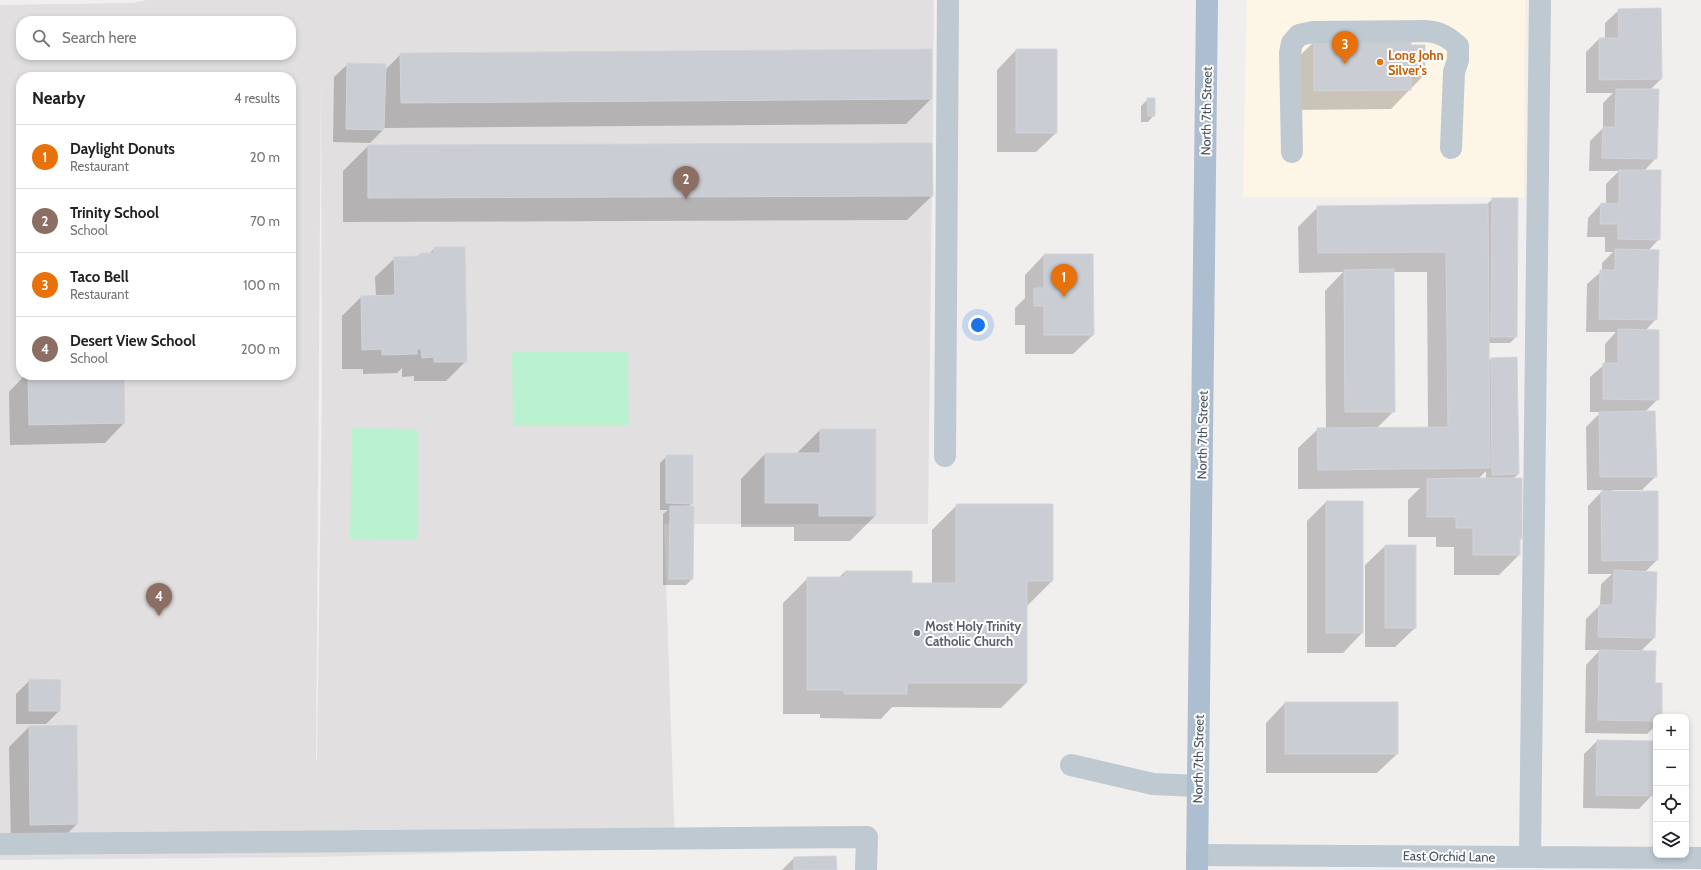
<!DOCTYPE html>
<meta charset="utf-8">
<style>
:root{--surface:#fff;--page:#f6f6f6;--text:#202124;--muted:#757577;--line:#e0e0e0;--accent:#db2777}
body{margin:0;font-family:Cabin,sans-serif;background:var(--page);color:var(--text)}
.controls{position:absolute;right:12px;bottom:12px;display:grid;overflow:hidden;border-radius:8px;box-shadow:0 2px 6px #0003}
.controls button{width:36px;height:36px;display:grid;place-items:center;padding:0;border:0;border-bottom:1px solid var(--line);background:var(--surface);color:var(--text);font:20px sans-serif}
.you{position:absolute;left:978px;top:325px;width:14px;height:14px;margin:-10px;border:3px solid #fff;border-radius:50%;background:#1a73e8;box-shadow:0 0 0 6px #1a73e833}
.badge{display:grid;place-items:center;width:26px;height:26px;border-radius:50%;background:var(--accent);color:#fff;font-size:13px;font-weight:700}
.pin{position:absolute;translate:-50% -33px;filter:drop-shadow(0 1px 2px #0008)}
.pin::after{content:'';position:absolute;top:21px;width:14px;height:12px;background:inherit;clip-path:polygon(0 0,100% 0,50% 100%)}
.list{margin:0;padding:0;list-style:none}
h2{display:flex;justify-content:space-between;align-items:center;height:52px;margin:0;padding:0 16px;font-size:17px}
h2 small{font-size:13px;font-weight:400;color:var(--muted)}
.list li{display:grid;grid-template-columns:26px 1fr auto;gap:12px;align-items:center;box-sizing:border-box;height:64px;padding:0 16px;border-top:1px solid var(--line)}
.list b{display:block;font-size:15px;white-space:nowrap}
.list p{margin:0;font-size:13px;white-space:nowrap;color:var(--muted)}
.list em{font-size:13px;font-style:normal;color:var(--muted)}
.icon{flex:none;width:22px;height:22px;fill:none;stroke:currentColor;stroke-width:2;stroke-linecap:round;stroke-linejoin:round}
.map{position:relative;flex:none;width:1701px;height:870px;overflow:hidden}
.search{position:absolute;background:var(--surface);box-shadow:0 2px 6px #0003;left:16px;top:16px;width:280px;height:44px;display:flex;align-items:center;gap:10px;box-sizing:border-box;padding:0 14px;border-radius:16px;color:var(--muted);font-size:15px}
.panel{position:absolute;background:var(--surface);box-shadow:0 2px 6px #0003;left:16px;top:72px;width:280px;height:308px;border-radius:16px}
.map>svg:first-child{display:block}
.commercial{fill:#fdf6e6}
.education{fill:#e2dfe0;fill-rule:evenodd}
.green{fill:#baf1d0}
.shadow{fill:#0003;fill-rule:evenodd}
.building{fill:#cacdd3;stroke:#d2d4da}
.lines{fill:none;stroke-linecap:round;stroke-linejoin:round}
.minor{stroke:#bec9d1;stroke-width:22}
.major{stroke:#acbecf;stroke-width:22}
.food-dot{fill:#e8710a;stroke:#fff;stroke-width:1.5}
.worship-dot{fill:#6b7280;stroke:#fff;stroke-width:1.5}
.labels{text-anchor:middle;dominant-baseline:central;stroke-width:4;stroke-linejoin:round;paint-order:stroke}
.food-label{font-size:13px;font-weight:bold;fill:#c56008;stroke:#fff;text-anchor:start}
.street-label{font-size:13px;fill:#45525d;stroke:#fff}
.worship-label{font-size:13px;font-weight:bold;fill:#5b616d;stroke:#fff;text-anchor:start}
</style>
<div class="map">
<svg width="1701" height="870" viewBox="0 0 1701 870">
<rect width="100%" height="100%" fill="#f1eeee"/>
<path class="commercial" d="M1247 0H1525L1524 197H1243Z"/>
<path class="education" d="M147 0H934L928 524H664L675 847 316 857 0 860V5L133 3ZM21 21H291V55H21ZM321 74 322 394 317 760H316ZM21 77H291V375H21Z"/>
<path class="green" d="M512 352H628L629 425 513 426Z
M352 428 418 429 417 540 350 539Z"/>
<path class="shadow" d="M1619 10 1661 79 1650 90 1656 158 1644 171 1659 239 1648 251 1656 319 1645 331 1658 399 1645 412 1656 476 1642 490H1612L1657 560 1645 572 1654 638 1640 652 1654 684 1661 717H1656V725L1647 734 1585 733 1586 665 1600 650H1585L1586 619 1600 605 1601 584 1612 574H1588V506L1603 490H1587L1586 427 1601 412H1590V377L1605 364V344L1616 332H1586L1587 284 1602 271V263L1613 252H1605V237H1587L1588 218 1601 204H1606V184L1619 171H1589L1590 141 1603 128V103L1613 93H1586V52L1599 39H1605V23Z
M1315 41 1410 46 1424 75 1391 109 1295 110V60Z
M931 50V99L906 124 383 128V130L370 143 333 142 334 77 348 64 385 70 401 54Z
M1016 50 1056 133 1036 152H997V70Z
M1148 99 1154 115 1148 122H1141V106Z
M368 146 932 196 907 220 343 222V171Z
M1493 199 1516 337 1510 343H1488V361L1491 359 1518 474 1512 480 1521 538 1519 540V555L1499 575H1454V547H1436V537H1408V500L1420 488 1298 489V448L1318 429H1326L1325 291 1343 272 1299 273 1298 227 1318 207 1486 205ZM1393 272H1427L1428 428H1377L1394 411ZM1486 471V480H1477Z
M435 248 466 361 446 381H414V376L402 377V368L397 373 363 374V369H342V316L361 297H376L375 277 395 258 417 257 420 254H429Z
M1044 255 1093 335 1073 354H1025V325H1015V308L1025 298V275Z
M25 375H123L124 423 105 443 10 445 9 392Z
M820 430H875V516L850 541H794V527H741V479L765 454H796Z
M667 456 692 503 688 507 692 579 686 585H663V514L668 510H660V463Z
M1326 502 1362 633 1343 653H1307V521Z
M957 505 1052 581 1027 606 1026 683 1001 708 892 707 881 719 820 718V714H783V603L808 578H838L845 572 911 584H932V530Z
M1385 546H1415V628L1395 647H1365V565Z
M30 680 59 711 46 724H16V694Z
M1285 703 1397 754 1377 773H1266V723Z
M76 726 77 824 57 844H11L9 747 29 727Z
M1597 741 1652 795 1639 809 1583 808 1584 754Z
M794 858 836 870H782Z"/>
<path class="building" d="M1661 8 1662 79 1599 80V38H1619L1618 9Z
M1411 39V45H1425V75H1411V90L1314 91V40Z
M932 49V99L401 103 400 53Z
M1016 49H1057V133H1016Z
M347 63 386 64 384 130 346 129Z
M1616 89H1659L1657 159 1602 158 1603 127H1615Z
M1147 98H1155V116H1148Z
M932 143 933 196 368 198V145Z
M1619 170H1661L1660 240 1618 239V224H1600L1601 203 1619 204Z
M1492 198H1518L1517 337H1491Z
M1488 204 1490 468 1318 470 1317 428 1448 427 1446 252 1318 253 1317 206Z
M434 247H465L467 362H434V357L422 358 421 349H417V354L382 355V349L362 350 361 296 395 295 394 257 420 256V253H434Z
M1615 249 1659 250 1657 320 1599 319 1600 270H1615Z
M1044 254H1093L1094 335H1044V306H1034V288H1044Z
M1394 269 1395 412H1345L1344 270Z
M1618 329 1659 330V400L1603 399V363H1618Z
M1517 357 1519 474 1492 475 1491 358Z
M28 375H124L125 423 29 425Z
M1655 411 1657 477H1600L1599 412Z
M820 429H876V516H819V503H765V453H820Z
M666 455H693V504L666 503Z
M1456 478H1522V539H1520V555H1473V528H1456V517H1427V479Z
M1601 491H1658V560L1602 561Z
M1326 501H1363V633H1326Z
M956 504H1053V581H1027V683H907V694H844V690H807V577H845V571H912V583H956Z
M670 506H694L693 579H669Z
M1385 545H1416V628H1385Z
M1614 570 1657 572 1655 638 1598 637 1599 605H1613Z
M1599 650 1656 651 1655 683H1662V717H1656V721L1598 720Z
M29 679 61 680 60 711H29Z
M1285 702H1398V754H1285Z
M77 725 78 824 30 825 29 726Z
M1597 740 1654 741 1653 796 1596 795Z
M836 856 837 870H794V857Z"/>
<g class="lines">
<path class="minor" d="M1292 152 1290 53 1292 43 1299 35 1313 32 1426 31C1440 32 1448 37 1458 46V60L1454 72 1451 148
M945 456 948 0
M1071 765 1153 784 1198 786
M0 844 867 837 866 870
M1197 855 1701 858
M1530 857 1540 0"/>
<path class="major" d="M1197 870 1207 0"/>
</g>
<circle class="food-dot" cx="1380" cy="62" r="4"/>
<circle class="worship-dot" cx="917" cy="633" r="4"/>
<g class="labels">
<g class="food-label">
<text x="1388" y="55">Long John<tspan x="1388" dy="15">Silver's</tspan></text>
</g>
<g class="street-label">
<text transform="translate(1206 111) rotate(-89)">North 7th Street</text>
<text transform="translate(1202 435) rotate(-89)">North 7th Street</text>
<text transform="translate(1198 759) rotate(-89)">North 7th Street</text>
<text transform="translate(1449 856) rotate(1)">East Orchid Lane</text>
</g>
<g class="worship-label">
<text x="925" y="626">Most Holy Trinity<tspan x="925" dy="15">Catholic Church</tspan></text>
</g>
</g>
</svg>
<div class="controls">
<button>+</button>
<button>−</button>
<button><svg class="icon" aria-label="locate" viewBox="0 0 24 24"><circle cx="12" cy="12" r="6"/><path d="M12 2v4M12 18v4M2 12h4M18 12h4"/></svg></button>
<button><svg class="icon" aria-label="layers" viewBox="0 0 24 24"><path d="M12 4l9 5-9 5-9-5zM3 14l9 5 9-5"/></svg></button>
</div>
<div class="you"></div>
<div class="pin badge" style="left:1064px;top:297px;background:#e8710a">1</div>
<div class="pin badge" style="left:686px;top:199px;background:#8d6e63">2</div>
<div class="pin badge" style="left:1345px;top:64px;background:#e8710a">3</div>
<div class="pin badge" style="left:159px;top:616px;background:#8d6e63">4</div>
<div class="search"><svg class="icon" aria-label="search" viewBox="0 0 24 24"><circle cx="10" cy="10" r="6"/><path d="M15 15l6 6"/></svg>Search here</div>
<section class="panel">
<h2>Nearby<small>4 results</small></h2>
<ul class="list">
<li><span class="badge" style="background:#e8710a">1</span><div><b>Daylight Donuts</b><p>Restaurant</p></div><em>20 m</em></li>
<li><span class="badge" style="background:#8d6e63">2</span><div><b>Trinity School</b><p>School</p></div><em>70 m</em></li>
<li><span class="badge" style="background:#e8710a">3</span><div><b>Taco Bell</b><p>Restaurant</p></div><em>100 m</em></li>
<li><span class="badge" style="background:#8d6e63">4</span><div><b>Desert View School</b><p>School</p></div><em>200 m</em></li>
</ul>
</section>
</div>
